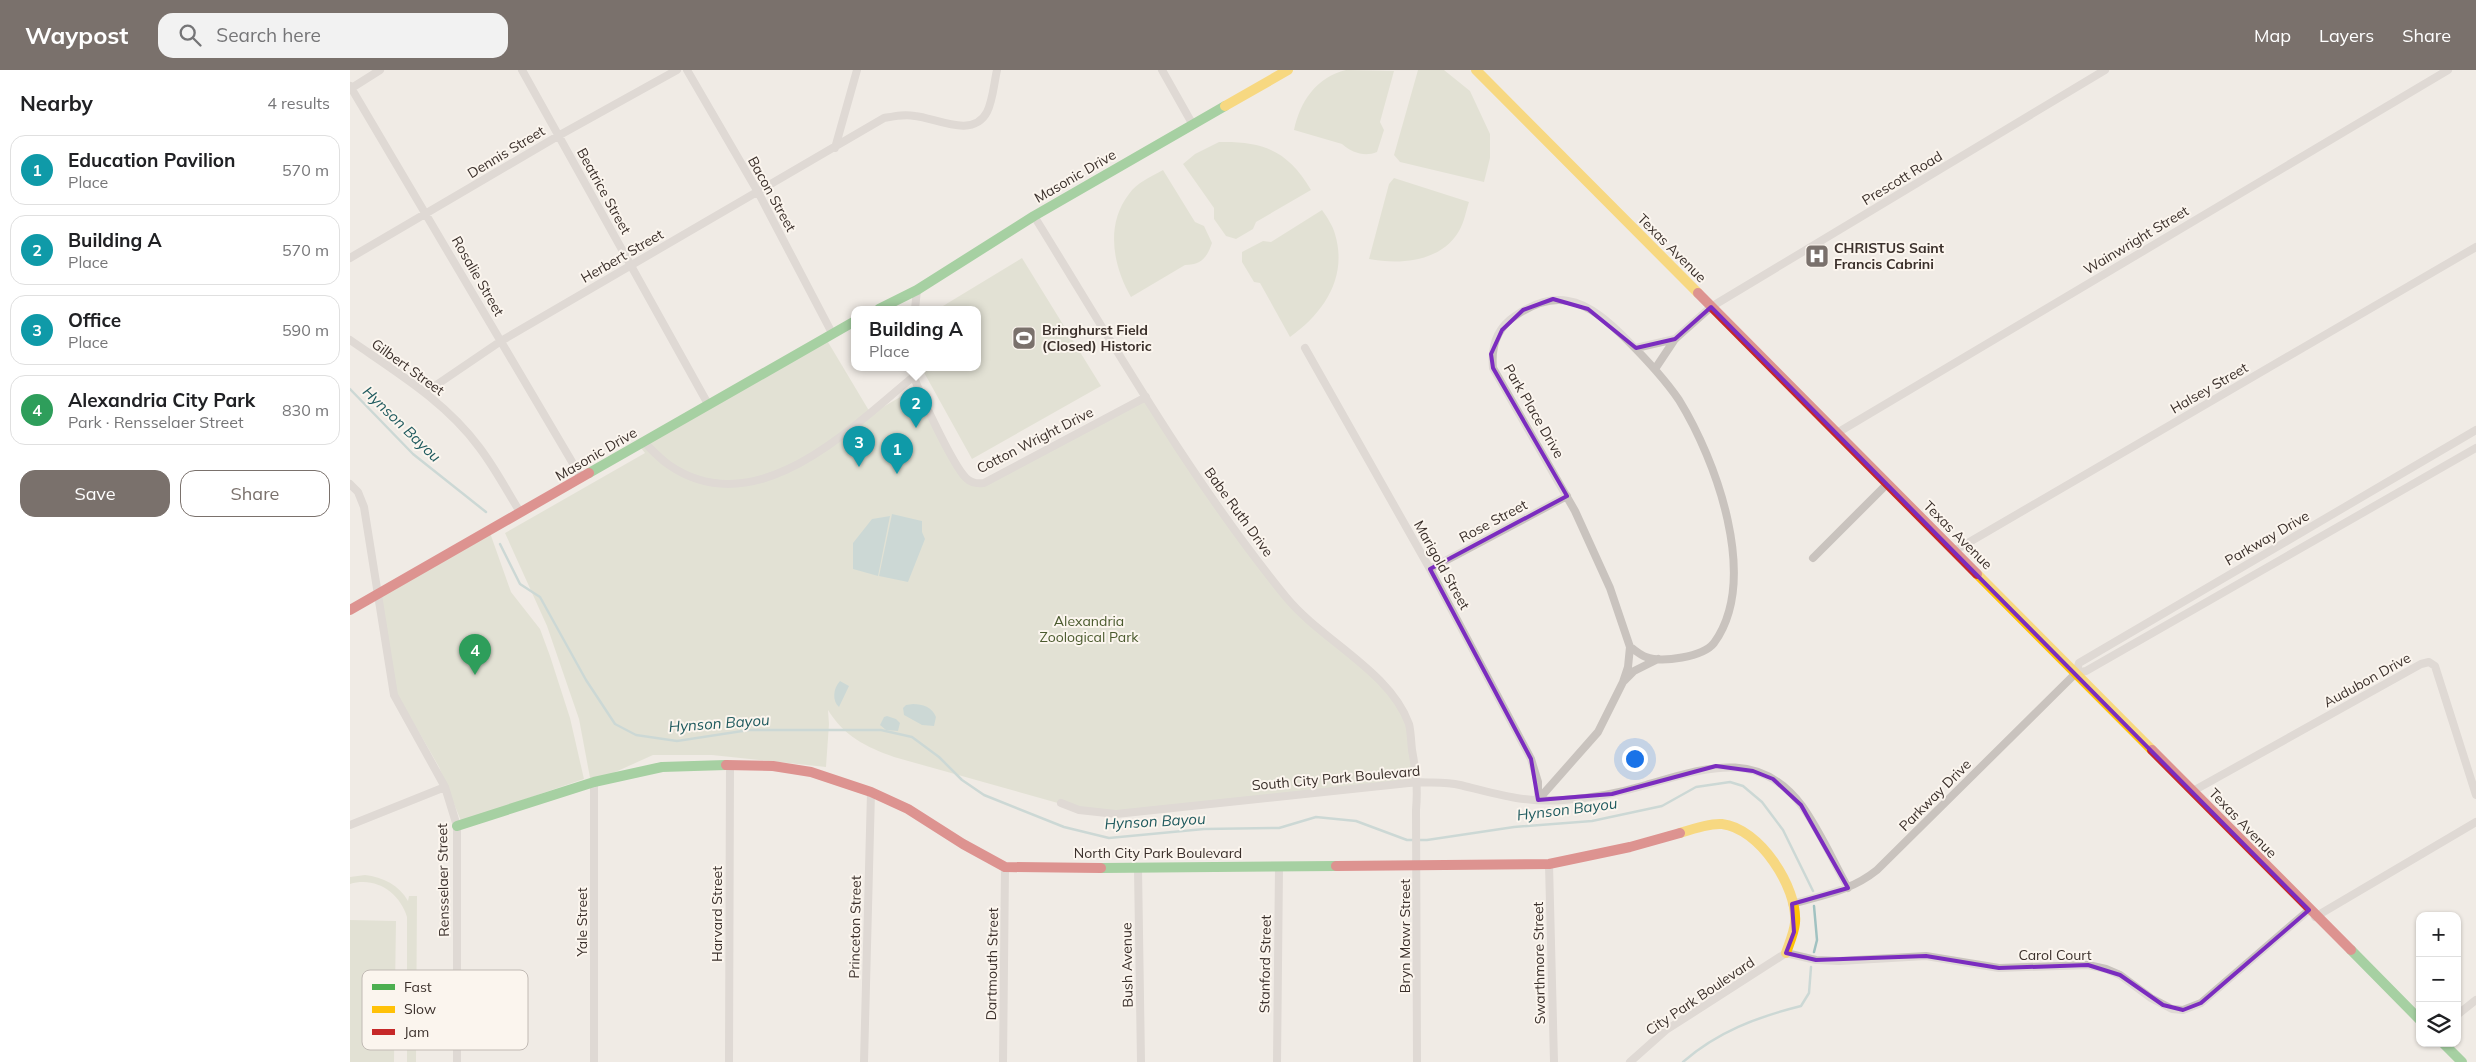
<!DOCTYPE html>
<meta charset="utf-8">
<style>
:root{--surface:#fff;--page:#f2f2f2;--text:#202124;--muted:#757577;--line:#e0e0e0;--accent:#7a716c}
body{margin:0;font-family:Mulish,sans-serif;background:var(--page);color:var(--text)}
.controls{position:absolute;right:15px;bottom:15px;display:grid;overflow:hidden;border-radius:10px;box-shadow:0 1px 4px #0004}
.controls button{width:45px;height:45px;display:grid;place-items:center;padding:0;border:0;border-bottom:1px solid var(--line);background:var(--surface);color:var(--text);font:25px sans-serif}
.you{position:absolute;left:1284px;top:688px;width:18px;height:18px;margin:-12px;border:4px solid #fff;border-radius:50%;background:#1a73e8;box-shadow:0 0 0 8px #1a73e833}
.badge{display:grid;place-items:center;width:32px;height:32px;border-radius:50%;background:var(--accent);color:#fff;font-size:16px;font-weight:700}
.pin{position:absolute;translate:-50% -41px;filter:drop-shadow(0 1px 2px #0008)}
.pin::after{content:'';position:absolute;top:26px;width:18px;height:15px;background:inherit;clip-path:polygon(0 0,100% 0,50% 100%)}
.popup{position:absolute;left:501px;top:236px;width:130px;height:65px;box-sizing:border-box;display:grid;place-content:center;border-radius:10px;background:var(--surface);filter:drop-shadow(0 1px 4px #0005);font-size:16px;white-space:nowrap;color:var(--muted)}
.popup b{font-size:19px;color:var(--text)}
.popup::after{content:'';position:absolute;left:50%;top:100%;margin-left:-10px;border:10px solid transparent;border-top-color:var(--surface)}
.list{margin:0;padding:0;list-style:none}
h2{display:flex;justify-content:space-between;align-items:center;height:65px;margin:0;padding:0 20px;font-size:21px}
h2 small{font-size:16px;font-weight:400;color:var(--muted)}
.list li{display:grid;grid-template-columns:32px 1fr auto;gap:15px;align-items:center;box-sizing:border-box;height:70px;margin:0 10px 10px;padding:0 10px;border:1px solid var(--line);border-radius:15px}
.list b{display:block;font-size:19px;white-space:nowrap}
.list p{margin:0;font-size:16px;white-space:nowrap;color:var(--muted)}
.list em{font-size:16px;font-style:normal;color:var(--muted)}
.actions{display:flex;gap:10px;padding:15px 20px}
.actions a{flex:1;padding:11px 0;border:1px solid var(--accent);border-radius:15px;text-align:center;font-size:18px;color:var(--accent)}
.actions .main{background:var(--accent);color:#fff}
.icon{flex:none;width:28px;height:28px;fill:none;stroke:currentColor;stroke-width:2;stroke-linecap:round;stroke-linejoin:round}
.map{position:relative;flex:none;width:2126px;height:992px;overflow:hidden}
header{display:flex;align-items:center;gap:30px;box-sizing:border-box;height:70px;padding:0 25px;background:var(--accent);color:#fff}
header strong{font-size:24px}
nav{display:flex;gap:28px;margin-inline-start:auto;font-size:18px}
.search{width:350px;height:45px;background:var(--page);display:flex;align-items:center;gap:12px;box-sizing:border-box;padding:0 18px;border-radius:15px;color:var(--muted);font-size:19px}
main{display:flex}
aside{flex:1;background:var(--surface)}
.map>svg:first-child{display:block}
.green{fill:#d1d6bf}
.water{fill:#a1c2c1}
.lines{fill:none;stroke-linecap:round;stroke-linejoin:round}
.stream{stroke:#a1c2c1;stroke-width:2.5}
.street{stroke:#c9c3be;stroke-width:8}
.fast{stroke:#4caf50;stroke-width:10}
.slow{stroke:#ffc107;stroke-width:10}
.jam{stroke:#c62828;stroke-width:10}
.marked{fill:none;stroke:#7b2cbf;stroke-width:4;stroke-linejoin:round}
.labels{text-anchor:middle;dominant-baseline:central;stroke-width:4;stroke-linejoin:round;paint-order:stroke}
.street-label{font-size:14px;fill:#3b302b;stroke:#fbf5ee}
.poi-label{font-size:14px;font-weight:bold;fill:#3b302b;stroke:#fbf5ee;text-anchor:start}
.park-label{font-size:14px;fill:#4a5a2e;stroke:#fbf5ee}
.water-label{font-size:15px;font-style:italic;fill:#1f5a5e;stroke:#fbf5ee}
.key{fill:#fbf5ee;stroke:#c1bab4;stroke-width:1}
.key-label{font-size:14px;fill:#3b302b}
</style>
<header>
<strong>Waypost</strong>
<div class="search"><svg class="icon" aria-label="search" viewBox="0 0 24 24"><circle cx="10" cy="10" r="6"/><path d="M15 15l6 6"/></svg>Search here</div>
<nav><a>Map</a><a>Layers</a><a>Share</a></nav>
</header>
<main>
<aside>
<h2>Nearby<small>4 results</small></h2>
<ul class="list">
<li><span class="badge" style="background:#0f9aa8">1</span><div><b>Education Pavilion</b><p>Place</p></div><em>570 m</em></li>
<li><span class="badge" style="background:#0f9aa8">2</span><div><b>Building A</b><p>Place</p></div><em>570 m</em></li>
<li><span class="badge" style="background:#0f9aa8">3</span><div><b>Office</b><p>Place</p></div><em>590 m</em></li>
<li><span class="badge" style="background:#2e9e5b">4</span><div><b>Alexandria City Park</b><p>Park · Rensselaer Street</p></div><em>830 m</em></li>
</ul>
<div class="actions"><a class="main">Save</a><a>Share</a></div>
</aside>
<div class="map">
<svg width="2126" height="992" viewBox="0 0 2126 992">
<rect width="100%" height="100%" fill="#f0ebe5"/>
<path class="green" d="M996 0 1044 1 1030 52 1034 60 1027 82C1015 87 1002 83 992 74L944 60C950 32 966 7 996 0Z
M1068 0H1094L1120 21 1140 64V88L1134 112 1050 92 1044 85Z
M869 72C914 71 938 81 961 120L906 152 903 159 886 169 876 166 864 149V138L833 94 845 84Z
M813 100 845 152 854 156 862 173C857 188 851 195 835 195L781 227C763 196 755 155 779 124 787 112 801 107 813 100Z
M1044 108 1119 132C1116 141 1114 153 1109 161 1091 192 1050 195 1019 189L1039 114Z
M972 140C977 147 983 156 985 164 998 207 974 243 940 267L910 213 904 212 892 192V182L913 171 921 172Z
M672 188 751 316 622 389 571 297H627V239H588Z
M475 267 521 344 564 319 610 401 628 414 796 327 936 528 1035 617 1059 655 1064 716 765 743 729 739 544 687C516 677 494 666 478 640L479 654 476 697 362 685H303L241 713 229 649 197 556 155 463 295 383 291 378Z
M139 460 161 522 190 559 200 586 220 648 234 709 111 751 89 697 47 624 29 523Z
M15 805C33 807 49 815 58 831L59 826H67L66 992H57V847C50 823 26 806 0 814V807Z
M0 850 46 851 44 992H0Z"/>
<path class="water" d="M542 444 572 451V462L575 469 558 512 529 506Z
M540 446 528 506 503 499V473L522 449Z
M490 611 499 616 489 637C482 631 483 618 490 611Z
M563 634C573 634 582 637 586 647L584 656 572 655 554 645 553 638 556 635Z
M537 646 546 649 550 653 548 661 536 660 530 655 534 647Z"/>
<g class="lines">
<path class="stream" d="M0 319 63 384 136 442
M150 474 170 514 190 527 236 610 265 654 286 665 327 671 399 660H531L562 667 589 687 612 710 634 725 714 757 759 768 854 759 929 758 966 747 1006 751 1057 770H1077L1164 757 1242 751 1312 736 1346 717 1380 712 1393 716 1412 732 1433 760 1463 821
M1464 836 1467 870 1464 882
M1333 992C1367 962 1407 947 1451 936L1459 923 1461 897"/>
<path class="street" d="M172 0 358 334
M337 0 408 122 482 263
M812 0 843 55
M0 16 231 407
M0 19 30 0
M485 78 507 0
M684 146C764 275 840 409 936 527 971 570 1040 601 1059 654 1061 662 1061 672 1062 680 1066 702 1068 717 1066 740L1067 992
M0 188 208 66 327 0
M565 239 567 220
M0 270C46 302 95 331 129 377 145 398 157 421 170 442
M955 278 1080 499 1181 689 1188 712V730
M1286 278 1325 269
M561 297C565 316 603 395 616 408 621 413 627 414 634 413L796 327
M1305 299 1325 269 1361 237 1755 0
M76 322 151 271 534 48C545 46 554 44 565 46 586 48 623 69 637 42 643 30 644 13 647 0
M1487 363 2098 0
M294 372C302 380 310 389 319 395 406 455 500 359 563 307
M0 414 8 422 14 437 44 625 95 717 107 756V992
M1604 481 2126 177
M1463 488 1537 414
M1080 499 1217 426
M1726 603 1736 601 2126 378
M1274 611 1284 601 1308 589
M1843 721 2071 594 2079 592 2085 596 2126 725
M1188 730 1248 662 1273 612 1278 597 1280 577 1260 518 1225 441 1143 298C1141 277 1147 258 1165 246 1181 235 1199 227 1218 231 1240 234 1262 255 1277 270 1296 289 1314 308 1329 330 1366 390 1410 509 1364 573 1353 587 1312 593 1296 587 1290 585 1285 580 1280 577
M711 733 729 740 766 744 1068 712C1082 713 1096 712 1110 715 1146 724 1175 733 1214 730 1242 728 1269 723 1296 715 1353 699 1408 677 1452 736 1470 761 1483 791 1498 818
M0 755 95 717
M1199 794 1204 992
M788 798 791 992
M1442 834C1473 825 1501 821 1527 800L1726 603 1729 593 2126 360
M1965 847 2126 752
M2107 945 2126 930
M244 992V712
M379 992 380 695
M514 992 521 722
M653 992 655 797
M927 992 929 797
M1280 992 1316 960 1436 883 1466 890 1489 891 1576 886 1649 898 1738 895 1756 899 1770 905 1801 928 1822 939 1833 940 1851 933 1959 840"/>
<path class="fast" d="M529 239 567 220 684 146 875 36
M239 403 505 251
M107 756 244 712 312 697 376 695
M751 798 986 796
M2001 880 2070 950
M2093 973 2112 992"/>
<path class="slow" d="M1126 0 1348 223
M875 36 938 0
M1627 504 1802 680
M1330 763C1342 759 1359 753 1372 754 1409 758 1448 817 1445 853 1444 863 1439 874 1436 883"/>
<path class="jam" d="M1348 223 1627 504
M0 540 239 403
M1802 680 2001 880
M376 695 423 696 461 702 521 722 558 739 613 774 655 797 751 798
M986 796 1199 794 1280 777 1330 763"/>
</g>
<path d="M0 0H2126V992H0ZM1203 229 1238 239 1286 278 1325 269 1361 237 1959 840 1851 933 1833 940 1813 935 1770 905 1738 895 1649 898 1576 886 1466 890 1436 883 1444 862 1442 834 1498 818 1451 735 1423 709 1403 701 1366 696 1262 724 1188 730 1181 689 1080 499 1217 426 1143 298 1141 284 1152 260 1173 240Z" fill="#f0ebe5" fill-opacity=".55" fill-rule="evenodd"/>
<path class="marked" d="M1203 229 1238 239 1286 278 1325 269 1361 237 1959 840 1851 933 1833 940 1813 935 1770 905 1738 895 1649 898 1576 886 1466 890 1436 883 1444 862 1442 834 1498 818 1451 735 1423 709 1403 701 1366 696 1262 724 1188 730 1181 689 1080 499 1217 426 1143 298 1141 284 1152 260 1173 240Z"/>
<defs>
<g id="hospital-square" transform="scale(1.25)"><rect x="-9" y="-9" width="18" height="18" rx="4" fill="#7a716c" stroke="#fbf5ee"/><path d="M-5-5h3v3.5h4V-5h3V5h-3V1.5h-4V5h-3Z" fill="#fff"/></g>
<g id="stadium-square" transform="scale(1.25)"><rect x="-9" y="-9" width="18" height="18" rx="4" fill="#7a716c" stroke="#fbf5ee"/><path d="M0-5a6.5 5 0 1 0 0 10a6.5 5 0 1 0 0-10ZM-3.5-1.8h7v3.6h-7Z" fill="#fff"/></g>
</defs>
<g fill-rule="evenodd">
<use href="#hospital-square" x="1467" y="186"/>
<use href="#stadium-square" x="674" y="268"/>
</g>
<g class="labels">
<g class="street-label">
<text transform="translate(156 82) rotate(-31)">Dennis Street</text>
<text transform="translate(725 106) rotate(-30)">Masonic Drive</text>
<text transform="translate(1552 108) rotate(-31)">Prescott Road</text>
<text transform="translate(254 121) rotate(61)">Beatrice Street</text>
<text transform="translate(422 124) rotate(61)">Bacon Street</text>
<text transform="translate(1786 170) rotate(-31)">Wainwright Street</text>
<text transform="translate(1322 178) rotate(45)">Texas Avenue</text>
<text transform="translate(272 186) rotate(-30)">Herbert Street</text>
<text transform="translate(128 206) rotate(60)">Rosalie Street</text>
<text transform="translate(58 297) rotate(36)">Gilbert Street</text>
<text transform="translate(1859 318) rotate(-30)">Halsey Street</text>
<text transform="translate(1184 341) rotate(60)">Park Place Drive</text>
<text transform="translate(685 370) rotate(-27)">Cotton Wright Drive</text>
<text transform="translate(246 384) rotate(-30)">Masonic Drive</text>
<text transform="translate(889 442) rotate(54)">Babe Ruth Drive</text>
<text transform="translate(1143 451) rotate(-28)">Rose Street</text>
<text transform="translate(1608 465) rotate(45)">Texas Avenue</text>
<text transform="translate(1917 468) rotate(-30)">Parkway Drive</text>
<text transform="translate(1092 495) rotate(61)">Marigold Street</text>
<text transform="translate(2017 610) rotate(-29)">Audubon Drive</text>
<text transform="translate(986 708) rotate(-5)">South City Park Boulevard</text>
<text transform="translate(1585 725) rotate(-45)">Parkway Drive</text>
<text transform="translate(1893 753) rotate(46)">Texas Avenue</text>
<text x="808" y="783">North City Park Boulevard</text>
<text transform="translate(93 810) rotate(-91)">Rensselaer Street</text>
<text transform="translate(367 844) rotate(-90)">Harvard Street</text>
<text transform="translate(232 852) rotate(-90)">Yale Street</text>
<text transform="translate(505 857) rotate(-89)">Princeton Street</text>
<text transform="translate(1055 866) rotate(-90)">Bryn Mawr Street</text>
<text x="1705" y="885">Carol Court</text>
<text transform="translate(1189 893) rotate(-91)">Swarthmore Street</text>
<text transform="translate(642 894) rotate(-89)">Dartmouth Street</text>
<text transform="translate(915 894) rotate(-89)">Stanford Street</text>
<text transform="translate(777 895) rotate(-91)">Bush Avenue</text>
<text transform="translate(1350 926) rotate(-34)">City Park Boulevard</text>
</g>
<g class="poi-label">
<text x="1484" y="178">CHRISTUS Saint<tspan x="1484" dy="16">Francis Cabrini</tspan></text>
<text x="692" y="260">Bringhurst Field<tspan x="692" dy="16">(Closed) Historic</tspan></text>
</g>
<g class="park-label">
<text x="739" y="551">Alexandria<tspan x="739" dy="16">Zoological Park</tspan></text>
</g>
<g class="water-label">
<text transform="translate(52 354) rotate(44)">Hynson Bayou</text>
<text transform="translate(369 653) rotate(-4)">Hynson Bayou</text>
<text transform="translate(1217 739) rotate(-7)">Hynson Bayou</text>
<text transform="translate(805 751) rotate(-3)">Hynson Bayou</text>
</g>
</g>
<rect x="12" y="900" width="166" height="80" rx="8" class="key"/>
<rect x="22" y="914" width="23" height="6" fill="#4caf50"/>
<rect x="22" y="936" width="23" height="7" fill="#ffc107"/>
<rect x="22" y="959" width="23" height="6" fill="#c62828"/>
<g class="key-label">
<text x="54" y="922">Fast</text>
<text x="54" y="944">Slow</text>
<text x="54" y="967">Jam</text>
</g>
</svg>
<div class="controls">
<button>+</button>
<button>−</button>
<button><svg class="icon" aria-label="layers" viewBox="0 0 24 24"><path d="M12 4l9 5-9 5-9-5zM3 14l9 5 9-5"/></svg></button>
</div>
<div class="you"></div>
<div class="pin badge" style="left:547px;top:404px;background:#0f9aa8">1</div>
<div class="pin badge" style="left:566px;top:358px;background:#0f9aa8">2</div>
<div class="popup"><b>Building A</b>Place</div>
<div class="pin badge" style="left:509px;top:397px;background:#0f9aa8">3</div>
<div class="pin badge" style="left:125px;top:605px;background:#2e9e5b">4</div>
</div>
</main>
